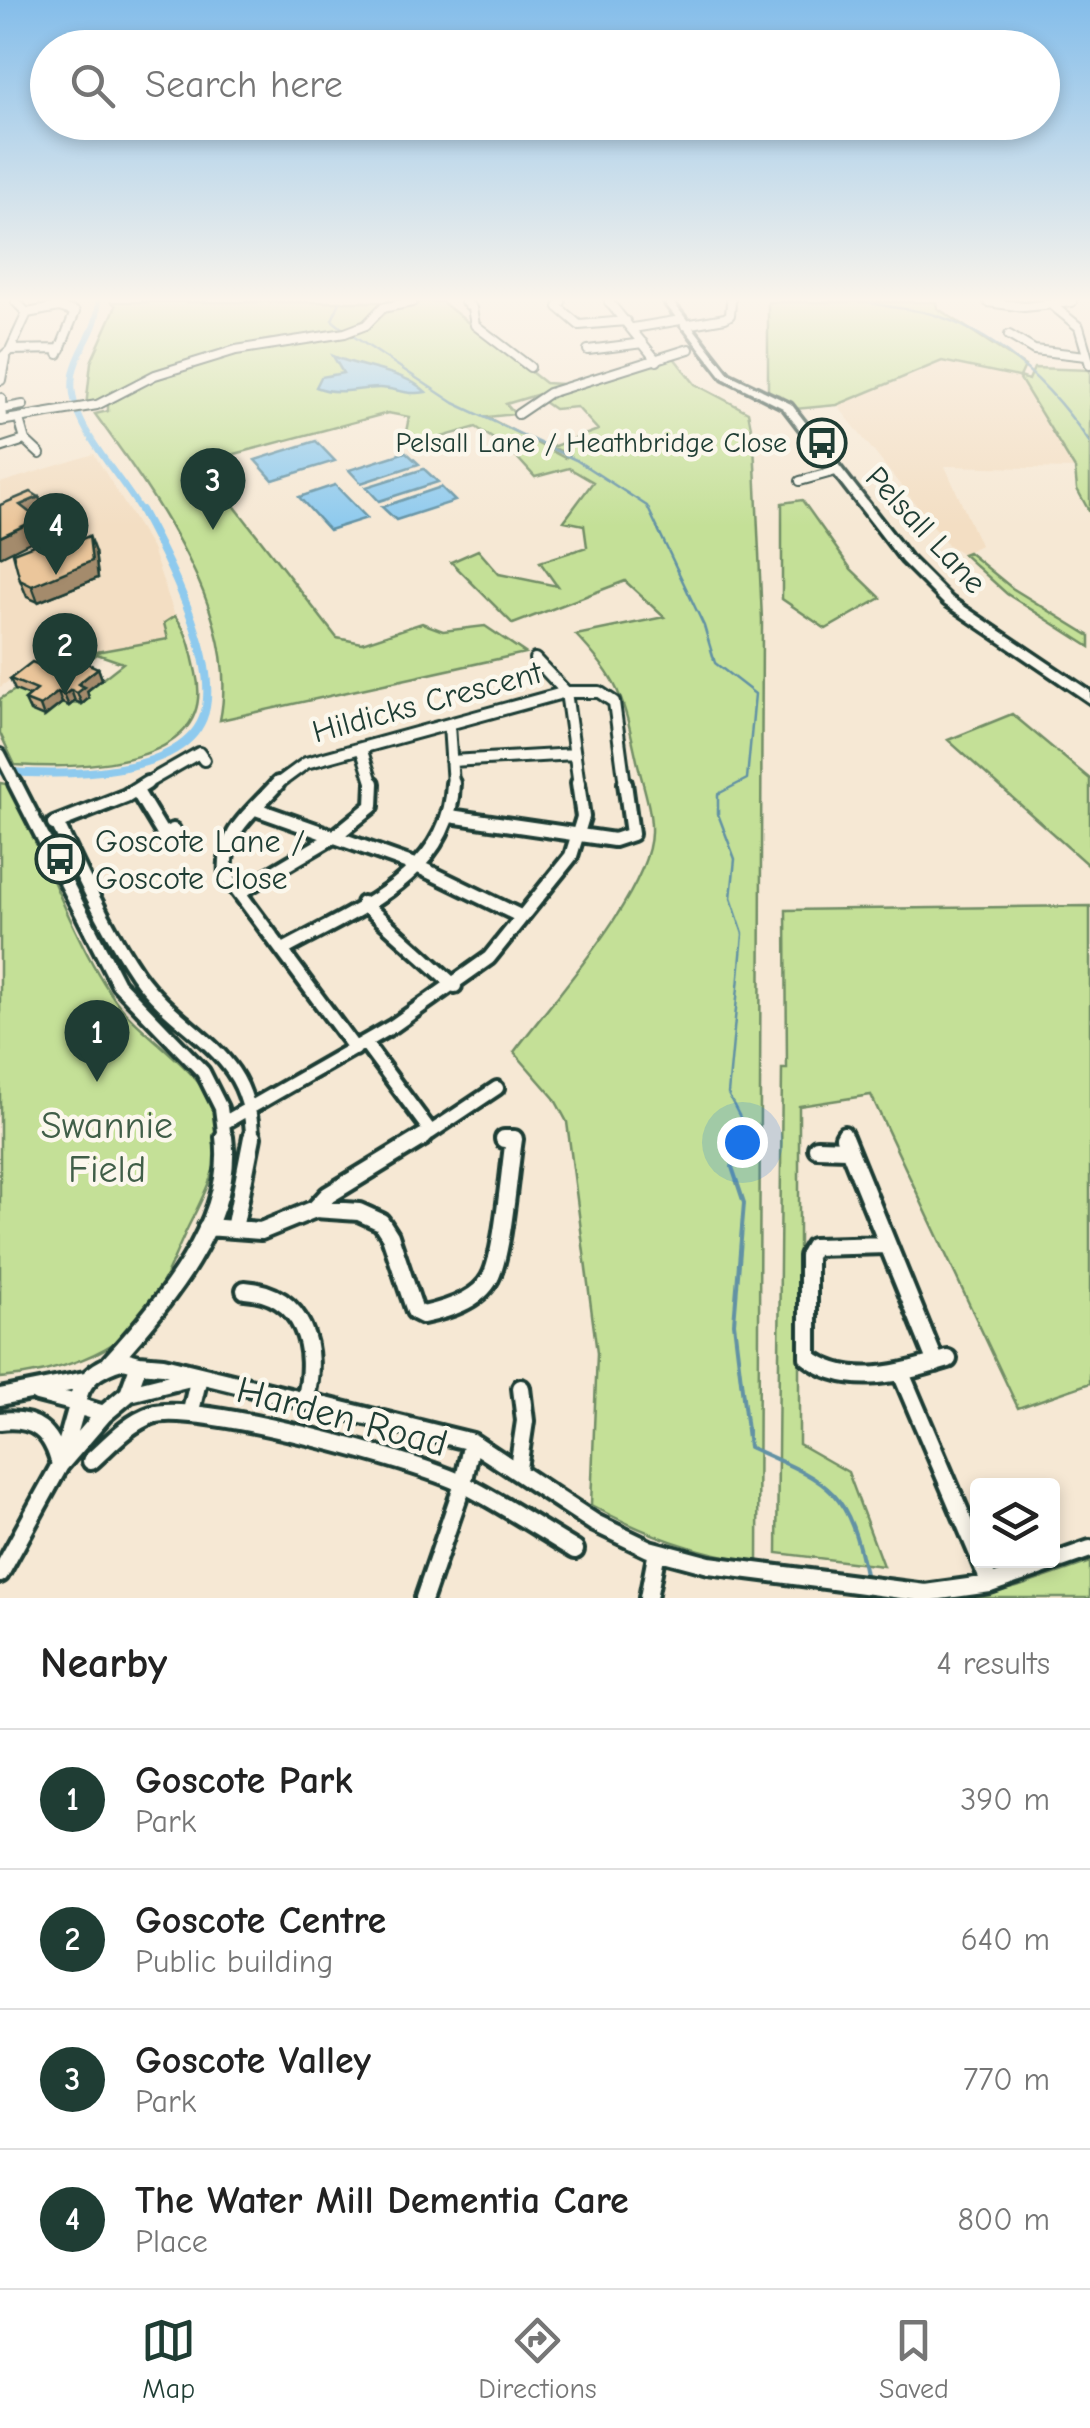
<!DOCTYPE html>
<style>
:root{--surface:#fff;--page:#f6f6f6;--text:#222;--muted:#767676;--line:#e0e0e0;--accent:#1f3d34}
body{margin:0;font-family:"Comic Neue",sans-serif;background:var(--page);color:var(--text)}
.controls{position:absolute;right:30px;bottom:30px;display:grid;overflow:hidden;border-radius:10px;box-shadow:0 5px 15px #0003}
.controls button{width:90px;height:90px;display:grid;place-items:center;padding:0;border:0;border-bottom:2px solid var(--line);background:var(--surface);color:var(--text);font:50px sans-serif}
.you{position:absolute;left:742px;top:1142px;width:35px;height:35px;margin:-25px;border:8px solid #fff;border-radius:50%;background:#1a73e8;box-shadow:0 0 0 15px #1a73e833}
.badge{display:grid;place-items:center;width:65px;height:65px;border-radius:50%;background:var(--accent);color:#fff;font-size:32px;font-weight:700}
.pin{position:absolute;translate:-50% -82px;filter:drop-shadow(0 2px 5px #0008)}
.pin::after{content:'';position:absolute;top:52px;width:35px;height:30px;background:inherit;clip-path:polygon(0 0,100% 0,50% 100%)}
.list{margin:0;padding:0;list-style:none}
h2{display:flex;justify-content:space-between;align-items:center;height:130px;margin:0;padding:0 40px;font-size:42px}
h2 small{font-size:32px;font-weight:400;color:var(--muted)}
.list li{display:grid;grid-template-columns:65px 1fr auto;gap:30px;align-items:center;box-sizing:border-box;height:140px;padding:0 40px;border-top:2px solid var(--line)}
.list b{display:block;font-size:38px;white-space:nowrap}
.list p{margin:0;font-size:32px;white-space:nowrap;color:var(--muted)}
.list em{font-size:32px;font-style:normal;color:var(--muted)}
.icon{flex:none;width:55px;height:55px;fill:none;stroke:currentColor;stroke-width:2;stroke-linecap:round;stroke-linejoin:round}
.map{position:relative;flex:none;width:1090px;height:1598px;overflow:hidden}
.search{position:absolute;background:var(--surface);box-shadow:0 5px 15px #0003;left:30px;right:30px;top:30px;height:110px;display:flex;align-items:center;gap:25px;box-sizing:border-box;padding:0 35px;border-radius:55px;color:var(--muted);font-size:38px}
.sheet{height:690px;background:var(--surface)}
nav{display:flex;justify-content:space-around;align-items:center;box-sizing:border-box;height:140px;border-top:2px solid var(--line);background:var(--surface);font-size:28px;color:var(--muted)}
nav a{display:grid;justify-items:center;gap:5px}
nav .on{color:var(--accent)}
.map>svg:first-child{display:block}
.built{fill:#f3dec3}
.green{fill:#c4e097;stroke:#728e66;stroke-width:2.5}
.water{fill:#8ecaee;stroke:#6292a4;stroke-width:2.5}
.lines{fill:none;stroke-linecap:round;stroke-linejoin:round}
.stream-far1{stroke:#6292a4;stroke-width:2.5}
.stream{stroke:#6292a4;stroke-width:4}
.canal-far1{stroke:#8ecaee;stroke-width:6}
.canal{stroke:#8ecaee;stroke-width:8}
.minor-far3-casing{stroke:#1f3d34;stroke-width:12}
.minor-far2-casing{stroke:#1f3d34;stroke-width:16}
.minor-far1-casing{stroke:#1f3d34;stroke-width:20}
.minor-casing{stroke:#1f3d34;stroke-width:24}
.major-casing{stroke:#1f3d34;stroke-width:7}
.minor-far3{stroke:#fbf7ec;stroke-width:8}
.minor-far2{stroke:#fbf7ec;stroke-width:10}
.minor-far1{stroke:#fbf7ec;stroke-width:12}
.minor{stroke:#fbf7ec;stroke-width:16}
.major{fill:#fbf7ec;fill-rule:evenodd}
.wall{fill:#caaa85;stroke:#1f3d34;stroke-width:2.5}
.shaded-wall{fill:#a48b6c;stroke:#1f3d34;stroke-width:2.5}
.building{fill:#ebc69b;stroke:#1f3d34;stroke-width:2.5}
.labels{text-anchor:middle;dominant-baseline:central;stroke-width:9;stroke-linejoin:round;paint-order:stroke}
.far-poi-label{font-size:28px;fill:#1f3d34;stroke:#fbf7ec;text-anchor:end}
.street-label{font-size:32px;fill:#1f3d34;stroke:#fbf7ec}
.poi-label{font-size:32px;fill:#1f3d34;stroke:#fbf7ec;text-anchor:start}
.near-park-label{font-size:38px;fill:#405e48;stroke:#fbf7ec}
.near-street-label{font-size:38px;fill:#1f3d34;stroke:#fbf7ec}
</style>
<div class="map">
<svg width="1090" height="1598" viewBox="0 0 1090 1598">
<rect width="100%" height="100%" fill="#f6e8d4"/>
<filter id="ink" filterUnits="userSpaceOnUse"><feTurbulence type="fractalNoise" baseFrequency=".01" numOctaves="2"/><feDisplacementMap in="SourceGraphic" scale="20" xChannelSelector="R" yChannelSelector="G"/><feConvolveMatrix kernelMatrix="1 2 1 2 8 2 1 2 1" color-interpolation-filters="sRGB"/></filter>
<g filter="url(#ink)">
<path class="built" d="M942 361 1020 377 1075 469 945 466 980 545 963 554 947 544 837 405Z
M94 454 152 549 175 616 164 623 168 639 35 663 0 687V483Z"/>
<path class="green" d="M112 302H400C365 309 373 323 342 331 315 338 285 335 258 342 197 357 142 381 86 407L91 362 116 306Z
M422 302H442L545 383 562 384 600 376 506 404 515 414 487 417 565 458 569 455 552 447 598 430 577 407 554 409 541 400 674 358 695 384 748 412 754 442 762 620 758 1562C696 1553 646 1535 591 1505L597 1353 567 1122 554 1098 514 1052C551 1002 651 891 651 832 652 808 641 780 636 756 623 697 619 680 576 635L664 617 625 581 513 624 451 562 478 550 499 574 557 586 540 562 587 547 584 525 564 521 593 482 569 468 535 477 511 451 476 427 425 442 406 432 409 417 388 413 201 463 337 638 362 643 422 623 443 631 485 626 525 653 220 720C242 615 154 495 95 414L108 411V402L150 379 263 345 344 335 371 326 391 308Z
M768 302H936L937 308 1025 366 1020 377 1029 380 1034 368 1090 370V513L1077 489 1075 469 1019 377 942 361 837 405 795 409 779 395 768 392Z
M802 500 851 569 881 598 826 629 782 599V503Z
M968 552 1012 588 1090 636V647L1007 594 963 554Z
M175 616C189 634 191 651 196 673 218 768 78 769 15 765L0 733V699L15 690H36L31 710 45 717 62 703 82 704 89 698 82 695 123 663 97 654 88 661 35 663 168 639 164 623Z
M1012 714 1090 779V867L948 740Z
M0 783 12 785C41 848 78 952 119 1005 143 1036 204 1072 215 1112 226 1156 207 1189 188 1227 175 1254 164 1284 148 1310 120 1355 50 1374 0 1378Z
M1090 906V1383L1018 1408 871 1095 799 1106V1444L848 1472 883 1566 777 1553 782 1069H787L786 910Z
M1090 1562V1598H968L1017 1587Z"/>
<path class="water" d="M333 356C362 369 403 370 426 392 407 396 397 388 379 388 357 388 338 396 316 387L321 377 343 373Z
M316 441 335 461 273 480 255 460Z
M406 452 419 464 361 483 349 470Z
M424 469 438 482 379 501 366 487Z
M335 485 367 518 329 530 299 497Z
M441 487 455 501 396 520 382 507Z"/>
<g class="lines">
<path class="stream-far1" d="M340 302 332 320 343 329
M869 302C891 309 915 308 938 316 1003 338 1052 387 1090 443
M350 334 454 403 576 460 647 506 704 626 715 663 755 694 747 779 718 794V814L735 859 731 898 743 934 728 1094 745 1127 741 1139"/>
<path class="stream" d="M742 1137 732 1167 744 1203 734 1323 749 1447C830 1483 849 1488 866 1579"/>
<path class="canal-far1" d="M98 302C99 331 77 348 73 375 65 423 121 474 142 513"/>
<path class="canal" d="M0 771C55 776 193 780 206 707 216 653 167 558 141 510"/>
<g class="minor-far3-casing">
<path id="minor-far3" d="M465 302 472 308 475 325 530 367
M561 302 558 307 579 325 626 321
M609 302 657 361
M988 302 1024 307 1072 302
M1052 305 1079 327 1090 365
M27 313 59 307 75 312 58 354
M685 325 725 318 730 315 731 302
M633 328 681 320
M1009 335 1034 350 1086 356
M10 350 61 349
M588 350 643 343
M0 359 10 350 27 313 16 302
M1 380 5 358
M1 398 2 421
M1 409 23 405
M518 414 549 393 689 349
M19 419 25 440 40 454
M0 421 97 405 155 375 236 350 345 333 366 325 382 308 412 302
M0 448 25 440
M800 481 836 471"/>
</g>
<g class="minor-far2-casing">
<path id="minor-far2" d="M535 659 566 692 579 785
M449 725 453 785
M361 748 373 785
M0 754 16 785
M451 761 575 754
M143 785 199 753 204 760
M276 785 306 763 566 692H599L614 702 625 785"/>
</g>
<g class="minor-far1-casing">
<path id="minor-far1" d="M15 783 118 984 203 1072 221 1108 225 1139
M278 783C250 815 222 830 226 875L355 1049
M137 791 163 834 173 830
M256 809 417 866 522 917
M450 816 614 840 632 834 625 783
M57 823C82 874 105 927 137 974 182 1038 252 1049 252 1139
M54 824 126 796 147 783
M240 892 335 836 372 806 373 783
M363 903 455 986
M285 949C354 911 451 875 453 783
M365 1043 431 1132 497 1088
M227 1121 393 1026 489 958 571 856 583 817 578 783
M844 1133 845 1139
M419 1139 431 1132
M504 1139H514"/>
</g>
<g class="minor-casing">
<path id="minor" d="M844 1137 936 1363
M817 1148 846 1149
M315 1209 328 1195 423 1137
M207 1227 261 1231 315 1209 359 1212 381 1222 390 1236 415 1311 423 1315C446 1310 478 1301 490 1278 503 1255 509 1170 514 1139H504
M234 1229 252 1137
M887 1245 813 1247 808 1256V1357C849 1389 902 1373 948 1359
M245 1290C304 1294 319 1349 305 1400
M124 1360 139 1364 128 1394 104 1414 77 1406C79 1379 99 1367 124 1360Z
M110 1363C162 1306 235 1221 224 1137
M139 1364 163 1366 472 1442 595 1523 649 1549 709 1565 925 1593 990 1584 1090 1549
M901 1373 978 1554
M37 1393 76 1403
M130 1393 194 1377
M0 1397 85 1380
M191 1411 199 1377
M0 1421C35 1417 52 1431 60 1465
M62 1459 77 1406
M91 1461C109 1445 128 1423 152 1415 195 1401 418 1461 463 1484 501 1503 538 1528 575 1550
M518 1468 525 1421 521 1388
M980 1560 990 1584
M0 1574 60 1465 104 1414
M424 1598 463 1484 472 1442
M648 1598 657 1551"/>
</g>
<g class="major-casing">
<path id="major" d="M664 302H673L729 374 791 404 910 556 952 598 1090 691V703L944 604 902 562 783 408 723 378Z"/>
</g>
<use href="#minor-far3" class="minor-far3"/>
<use href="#minor-far2" class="minor-far2"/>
<use href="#minor-far1" class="minor-far1"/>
<use href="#minor" class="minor"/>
<use href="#major" class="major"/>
</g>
<path class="wall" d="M95 552 98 578 38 602 27 597 20 580Z
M44 667 72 672 98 668 102 679 87 691 89 698 82 704 75 701 69 706 62 703 44 717 30 711 25 700 30 696 15 690 10 679Z"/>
<path class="shaded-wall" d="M39 497 45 513 26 521 20 505Z
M38 519 44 535 0 557V537Z
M89 536 95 552 98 578 38 602 32 586Z
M98 668 102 679 87 691 89 698 82 704 77 693 78 684Z
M71 690 75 701 69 706 64 695Z
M58 692 62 703 44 717 40 706Z"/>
<path class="building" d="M31 492 39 497 20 505 38 519 0 537V505Z
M67 532 82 539 89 536 92 561 32 586 20 580 13 553Z
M32 662 44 667 51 663 72 672 84 662 98 668 78 684 85 687 77 693 71 690 64 695 58 692 40 706 25 700 37 690 10 679Z"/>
</g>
<linearGradient id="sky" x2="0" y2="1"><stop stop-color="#84bdea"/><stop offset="0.57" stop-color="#fbf5ec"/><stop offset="1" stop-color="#fbf5ec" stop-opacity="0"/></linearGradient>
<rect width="1090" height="526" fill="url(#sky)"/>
<defs>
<g id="bus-ring" transform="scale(2.5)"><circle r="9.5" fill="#fbf7ec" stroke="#1f3d34" stroke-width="1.5"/><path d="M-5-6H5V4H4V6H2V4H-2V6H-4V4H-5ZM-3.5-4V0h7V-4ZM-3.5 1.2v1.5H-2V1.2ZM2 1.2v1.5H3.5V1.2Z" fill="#1f3d34"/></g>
</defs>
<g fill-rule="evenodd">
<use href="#bus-ring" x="822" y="443"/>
<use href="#bus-ring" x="60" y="859"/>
</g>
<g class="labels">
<g class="far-poi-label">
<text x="787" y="443">Pelsall Lane / Heathbridge Close</text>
</g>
<g class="street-label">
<text transform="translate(926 530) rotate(47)">Pelsall Lane</text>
<text transform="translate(427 702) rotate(-15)">Hildicks Crescent</text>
</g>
<g class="poi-label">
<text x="95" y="841">Goscote Lane /<tspan x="95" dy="37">Goscote Close</tspan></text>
</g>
<g class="near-park-label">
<text x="107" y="1126">Swannie<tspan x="107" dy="44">Field</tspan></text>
</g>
<g class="near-street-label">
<text transform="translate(342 1417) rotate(15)">Harden Road</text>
</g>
</g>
</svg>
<div class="controls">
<button><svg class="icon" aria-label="layers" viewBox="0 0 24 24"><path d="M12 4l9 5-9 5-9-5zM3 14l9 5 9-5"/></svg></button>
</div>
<div class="you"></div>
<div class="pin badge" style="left:97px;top:1082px">1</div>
<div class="pin badge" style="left:65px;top:695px">2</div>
<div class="pin badge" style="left:213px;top:530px">3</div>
<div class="pin badge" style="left:56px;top:575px">4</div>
<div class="search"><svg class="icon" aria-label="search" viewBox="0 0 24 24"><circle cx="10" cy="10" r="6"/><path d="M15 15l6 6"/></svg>Search here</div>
</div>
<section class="sheet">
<h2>Nearby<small>4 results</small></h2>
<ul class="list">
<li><span class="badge">1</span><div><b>Goscote Park</b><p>Park</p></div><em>390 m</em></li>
<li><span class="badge">2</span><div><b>Goscote Centre</b><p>Public building</p></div><em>640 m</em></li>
<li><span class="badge">3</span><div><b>Goscote Valley</b><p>Park</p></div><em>770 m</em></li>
<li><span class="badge">4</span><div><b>The Water Mill Dementia Care</b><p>Place</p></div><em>800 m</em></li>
</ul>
</section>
<nav>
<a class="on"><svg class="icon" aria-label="map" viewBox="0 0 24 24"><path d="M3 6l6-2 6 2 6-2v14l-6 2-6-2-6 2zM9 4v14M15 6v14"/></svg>Map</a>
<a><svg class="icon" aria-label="directions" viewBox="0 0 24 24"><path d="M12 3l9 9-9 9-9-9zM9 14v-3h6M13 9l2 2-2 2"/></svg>Directions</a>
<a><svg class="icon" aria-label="saved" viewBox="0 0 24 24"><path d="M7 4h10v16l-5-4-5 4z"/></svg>Saved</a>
</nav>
